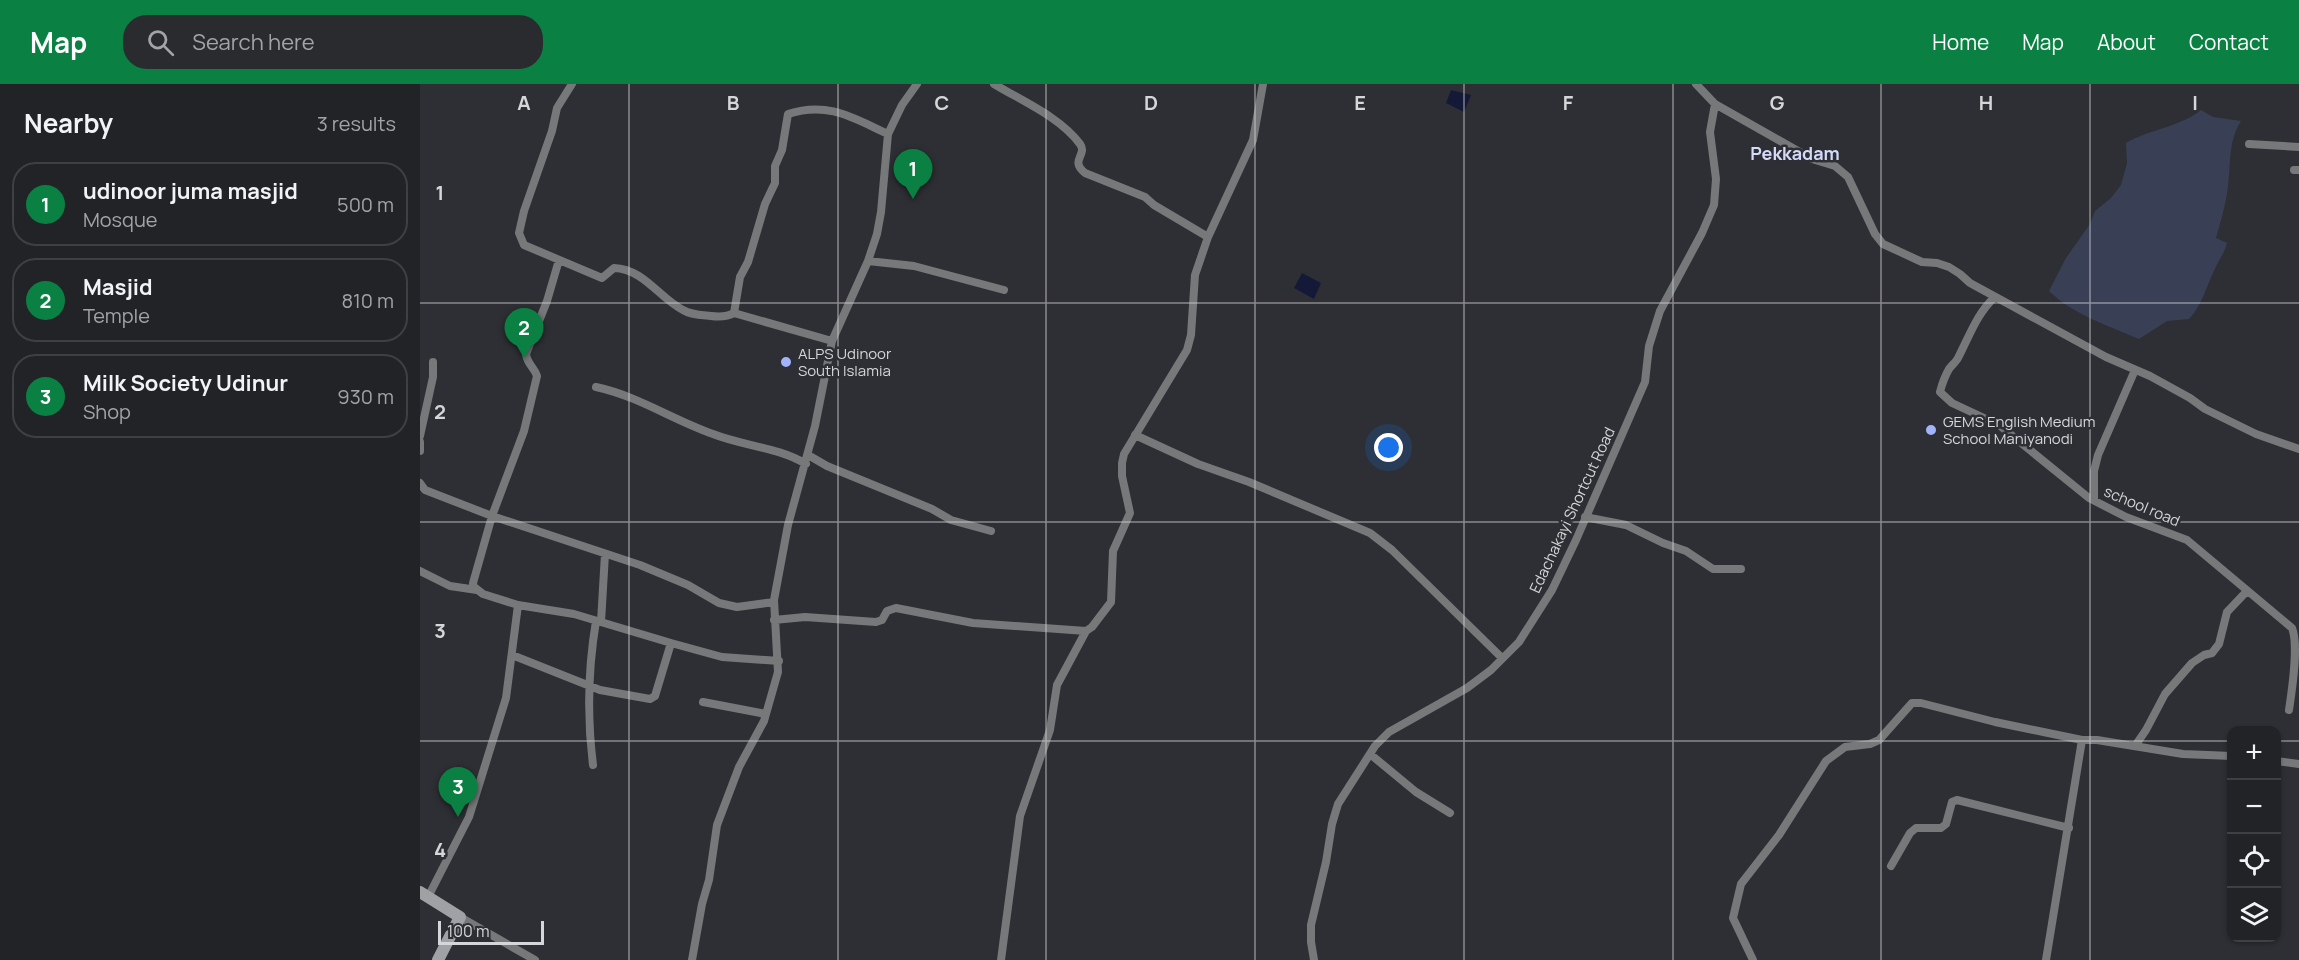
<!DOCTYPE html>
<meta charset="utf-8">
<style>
:root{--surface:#222327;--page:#2a2b2f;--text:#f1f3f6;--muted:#a2a4a7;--line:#3f4044;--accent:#0b8043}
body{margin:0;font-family:Manrope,sans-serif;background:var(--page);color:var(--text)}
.controls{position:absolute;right:18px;bottom:18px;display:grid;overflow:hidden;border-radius:12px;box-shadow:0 2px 4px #0004}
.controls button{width:54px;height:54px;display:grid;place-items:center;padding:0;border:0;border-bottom:2px solid var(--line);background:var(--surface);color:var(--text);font:30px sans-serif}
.scale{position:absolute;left:18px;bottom:15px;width:106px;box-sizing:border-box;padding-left:6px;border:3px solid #d5d6d9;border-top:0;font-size:16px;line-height:21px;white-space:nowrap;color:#d5d6d9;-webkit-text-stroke:4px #2e2f34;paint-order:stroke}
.you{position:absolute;left:969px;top:364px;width:21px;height:21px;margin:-15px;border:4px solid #fff;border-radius:50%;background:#1a73e8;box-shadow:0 0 0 9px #1a73e833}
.badge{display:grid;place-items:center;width:39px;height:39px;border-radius:50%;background:var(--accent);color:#fff;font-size:20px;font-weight:700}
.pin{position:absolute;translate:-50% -50px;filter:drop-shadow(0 2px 3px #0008)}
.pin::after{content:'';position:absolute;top:32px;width:21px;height:18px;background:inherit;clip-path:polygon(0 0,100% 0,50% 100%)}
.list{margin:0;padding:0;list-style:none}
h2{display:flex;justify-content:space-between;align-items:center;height:78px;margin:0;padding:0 24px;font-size:26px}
h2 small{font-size:20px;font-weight:400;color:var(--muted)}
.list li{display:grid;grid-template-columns:39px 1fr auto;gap:18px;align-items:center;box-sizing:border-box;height:84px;margin:0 12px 12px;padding:0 12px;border:2px solid var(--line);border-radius:24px}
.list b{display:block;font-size:22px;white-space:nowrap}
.list p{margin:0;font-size:20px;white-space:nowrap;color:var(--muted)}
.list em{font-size:20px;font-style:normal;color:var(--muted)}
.icon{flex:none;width:33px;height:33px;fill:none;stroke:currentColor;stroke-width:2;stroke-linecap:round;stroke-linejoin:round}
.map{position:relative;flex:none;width:1879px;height:876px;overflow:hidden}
header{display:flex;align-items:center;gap:36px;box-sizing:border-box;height:84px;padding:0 30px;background:var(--accent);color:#fff}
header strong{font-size:28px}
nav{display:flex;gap:33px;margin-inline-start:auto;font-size:21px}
.search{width:420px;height:54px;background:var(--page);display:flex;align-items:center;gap:15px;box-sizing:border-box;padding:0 21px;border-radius:24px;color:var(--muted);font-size:22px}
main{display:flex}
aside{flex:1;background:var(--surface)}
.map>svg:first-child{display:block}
.green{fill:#393f55}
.water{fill:#141937}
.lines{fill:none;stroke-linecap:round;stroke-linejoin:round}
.street{stroke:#77787a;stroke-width:8}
.secondary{stroke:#a0a1a5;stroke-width:12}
.grid{fill:none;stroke:#d5d6d9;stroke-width:1.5;stroke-opacity:0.55}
.poi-dot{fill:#a1b3fd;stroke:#2e2f34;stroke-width:2}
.labels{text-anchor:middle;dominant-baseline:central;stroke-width:5;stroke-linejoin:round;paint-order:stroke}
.poi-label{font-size:15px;fill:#d5d6d9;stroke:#2e2f34;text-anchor:start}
.street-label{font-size:15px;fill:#d5d6d9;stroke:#2e2f34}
.quarter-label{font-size:18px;font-weight:bold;fill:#d4dbf8;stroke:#2e2f34}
.grid-label{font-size:20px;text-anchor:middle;font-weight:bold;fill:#d5d6d9;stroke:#2e2f34;stroke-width:5;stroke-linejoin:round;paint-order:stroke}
</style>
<header>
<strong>Map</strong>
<div class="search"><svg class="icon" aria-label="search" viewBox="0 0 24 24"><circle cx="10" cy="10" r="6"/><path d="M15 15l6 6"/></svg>Search here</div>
<nav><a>Home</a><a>Map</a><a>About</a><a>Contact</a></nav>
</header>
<main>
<aside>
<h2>Nearby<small>3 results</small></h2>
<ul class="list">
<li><span class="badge">1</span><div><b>udinoor juma masjid</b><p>Mosque</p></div><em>500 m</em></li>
<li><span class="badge">2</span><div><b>Masjid</b><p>Temple</p></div><em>810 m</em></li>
<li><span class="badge">3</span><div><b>Milk Society Udinur</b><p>Shop</p></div><em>930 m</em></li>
</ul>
</aside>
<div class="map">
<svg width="1879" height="876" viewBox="0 0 1879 876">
<rect width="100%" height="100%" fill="#2e2f34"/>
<path class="green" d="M1781 26 1793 33 1821 37C1808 58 1811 78 1808 102 1806 119 1801 137 1796 154L1807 159C1804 171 1797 178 1793 189 1785 206 1782 221 1769 235L1747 237 1719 255C1687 241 1654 231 1629 207L1646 174 1670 140 1675 127 1691 114 1701 101 1707 79 1706 59C1730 45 1760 43 1781 26Z"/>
<path class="water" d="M1031 6 1051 11 1044 28 1026 19Z
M882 189 901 199 894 215 874 204Z"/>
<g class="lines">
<path class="street" d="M152 0 137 24 132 47 104 127 99 149 104 161 182 194 194 184C224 185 239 214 263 226 271 231 281 231 291 232 299 233 307 233 314 229L412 257
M574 0C602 17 640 33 660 60 668 71 649 76 665 89L725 113 734 121 788 153
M1276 0 1295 20 1392 75 1415 82 1428 93 1455 150 1463 160 1502 178 1517 179 1529 183 1540 190 1550 199 1686 273 1730 292 1770 314 1785 325 1836 350 1879 365
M1829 60 1879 63
M1874 86H1879
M448 177 494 182 584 206
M1575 213C1557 229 1549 253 1538 274 1536 278 1532 281 1529 285 1525 292 1522 300 1520 308L1532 319 1579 341 1669 414 1706 433 1767 456 1872 544C1879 561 1872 606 1869 626
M314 229 320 193 328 178 345 120 355 99V82L362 66 368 30C408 17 433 34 468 50
M176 303C218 312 253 336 293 350 323 362 358 363 386 380
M715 351 778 380 829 398 950 449 972 466 1082 574
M0 352 13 293V278
M0 358V367
M388 371 407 382 512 425 531 436 571 447
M0 399 5 406 72 432 220 481 268 501 299 519 317 523 354 518
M1674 416V387L1678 371 1715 286
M1165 433 1206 441 1243 459 1266 467 1293 485H1321
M0 487 30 502 57 506
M98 521 154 530 251 559
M354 536 385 533 456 538 462 536 467 527 476 524 553 539 666 547
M181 538 185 470
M92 571 180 606 230 615 235 612 251 559 302 573 359 577
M283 618 346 630
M1715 662 1726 646 1745 610 1772 579 1784 571 1792 569 1799 560 1807 528 1827 507
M950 670 996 708 1030 729
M1856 677 1879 680
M173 681C167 633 168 585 176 537
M1471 782 1490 749 1496 744H1521L1526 740 1532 718 1537 716 1649 744
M8 813 49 733 86 614 98 521 63 510 54 503 53 499 72 432 104 347 117 292C114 283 107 280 106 270L127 217 139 176
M40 833 115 876
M272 876 282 820 289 796 297 741 319 683 344 637 358 588 354 516 368 441 395 342 412 257 448 177 457 150 461 128 468 50 482 21 497 0
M581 876 600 732 630 646 637 601 666 547 672 543 691 518 693 467 710 429 702 392V379L704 370 767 266 771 251 775 191 788 153 833 56 843 0
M894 876 891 858V841L906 778 912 740 918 720 955 662 969 648 1047 604 1071 586 1099 558 1132 506 1156 456 1225 298 1229 262 1240 227 1282 149 1294 121 1296 95 1290 48 1295 20
M1333 876 1313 834 1321 800 1359 751 1406 677 1425 663 1450 660 1459 656 1492 619H1501L1575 638 1662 656
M1626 876 1662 656H1677L1763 670 1812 672"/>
<path class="secondary" d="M0 808 40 833 18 876"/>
</g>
<path class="grid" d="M209 0V876M418 0V876M626 0V876M835 0V876M1044 0V876M1253 0V876M1461 0V876M1670 0V876M0 219H1879M0 438H1879M0 657H1812M1856 657H1879"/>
<g class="poi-dot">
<circle cx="366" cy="278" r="6"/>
<circle cx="1511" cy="346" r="6"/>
</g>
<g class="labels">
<g class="poi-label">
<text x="378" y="269">ALPS Udinoor<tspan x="378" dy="17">South Islamia</tspan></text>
<text x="1523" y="337">GEMS English Medium<tspan x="1523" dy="17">School Maniyanodi</tspan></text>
</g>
<g class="street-label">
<text transform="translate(1722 422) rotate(23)">school road</text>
<text transform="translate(1152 426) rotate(-65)">Edachakayi Shortcut Road</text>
</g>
<g class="quarter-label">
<text x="1375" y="69">Pekkadam</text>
</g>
</g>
<g class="grid-label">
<text x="104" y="26">A</text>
<text x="313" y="26">B</text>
<text x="522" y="26">C</text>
<text x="731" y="26">D</text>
<text x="940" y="26">E</text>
<text x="1148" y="26">F</text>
<text x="1357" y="26">G</text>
<text x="1566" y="26">H</text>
<text x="1775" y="26">I</text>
<text x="20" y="116">1</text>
<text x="20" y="335">2</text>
<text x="20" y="554">3</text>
<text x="20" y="773">4</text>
</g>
</svg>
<div class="controls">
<button>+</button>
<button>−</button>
<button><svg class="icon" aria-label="locate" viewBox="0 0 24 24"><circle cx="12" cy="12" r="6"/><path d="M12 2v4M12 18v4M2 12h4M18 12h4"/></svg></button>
<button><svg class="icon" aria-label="layers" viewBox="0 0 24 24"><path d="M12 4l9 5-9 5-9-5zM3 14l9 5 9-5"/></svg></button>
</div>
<div class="scale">100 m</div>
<div class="you"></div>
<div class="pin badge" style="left:493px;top:115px">1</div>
<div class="pin badge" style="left:104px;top:274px">2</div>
<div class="pin badge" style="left:38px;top:733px">3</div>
</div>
</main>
